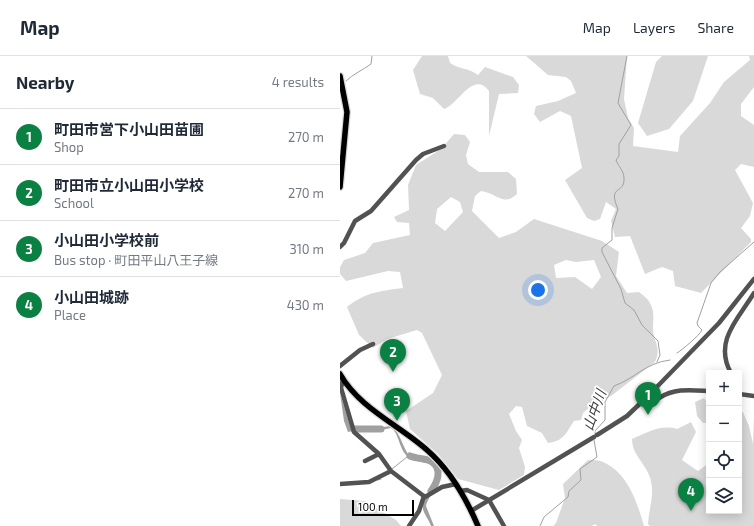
<!DOCTYPE html>
<meta charset="utf-8">
<style>
:root{--surface:#fff;--page:#f2f2f3;--text:#1f2937;--muted:#747a83;--line:#e0e1e3;--accent:#0b8043}
body{margin:0;font-family:"Exo 2","Noto Sans JP",sans-serif;background:var(--page);color:var(--text)}
.controls{position:absolute;right:12px;bottom:12px;display:grid;overflow:hidden;border-radius:0px;box-shadow:0 2px 10px #0003}
.controls button{width:36px;height:36px;display:grid;place-items:center;padding:0;border:0;border-bottom:1px solid var(--line);background:var(--surface);color:var(--text);font:20px sans-serif}
.scale{position:absolute;left:12px;bottom:10px;width:62px;box-sizing:border-box;padding-left:4px;border:2px solid #000;border-top:0;font-size:11px;line-height:14px;white-space:nowrap;color:#000;-webkit-text-stroke:3px #fff;paint-order:stroke}
.you{position:absolute;left:198px;top:234px;width:14px;height:14px;margin:-10px;border:3px solid #fff;border-radius:50%;background:#1a73e8;box-shadow:0 0 0 6px #1a73e833}
.badge{display:grid;place-items:center;width:26px;height:26px;border-radius:50%;background:var(--accent);color:#fff;font-size:13px;font-weight:700}
.pin{position:absolute;translate:-50% -33px;filter:drop-shadow(0 1px 2px #0008)}
.pin::after{content:'';position:absolute;top:21px;width:14px;height:12px;background:inherit;clip-path:polygon(0 0,100% 0,50% 100%)}
.list{margin:0;padding:0;list-style:none}
h2{display:flex;justify-content:space-between;align-items:center;height:52px;margin:0;padding:0 16px;font-size:17px}
h2 small{font-size:13px;font-weight:400;color:var(--muted)}
.list li{display:grid;grid-template-columns:26px 1fr auto;gap:12px;align-items:center;box-sizing:border-box;height:56px;padding:0 16px;border-top:1px solid var(--line)}
.list b{display:block;font-size:15px;white-space:nowrap}
.list p{margin:0;font-size:13px;white-space:nowrap;color:var(--muted)}
.list em{font-size:13px;font-style:normal;color:var(--muted)}
.icon{flex:none;width:22px;height:22px;fill:none;stroke:currentColor;stroke-width:2;stroke-linecap:round;stroke-linejoin:round}
.map{position:relative;flex:none;width:414px;height:470px;overflow:hidden}
header{display:flex;align-items:center;gap:24px;box-sizing:border-box;height:56px;padding:0 20px;background:var(--surface);border-bottom:1px solid var(--line)}
header strong{font-size:19px}
nav{display:flex;gap:22px;margin-inline-start:auto;font-size:14px}
main{display:flex}
aside{flex:1;background:var(--surface)}
.map>svg:first-child{display:block}
.green{fill:#d9d9d9;fill-rule:evenodd}
.water{fill:#a0a0a0}
.lines{fill:none;stroke-linecap:round;stroke-linejoin:round}
.stream{stroke:#a0a0a0;stroke-width:1}
.river{stroke:#a0a0a0;stroke-width:7}
.major-casing{stroke:#dbdbdb;stroke-width:8}
.minor{stroke:#525252;stroke-width:4.5}
.major{stroke:#000;stroke-width:5.5}
.labels{text-anchor:middle;dominant-baseline:central;stroke-width:3.5;stroke-linejoin:round;paint-order:stroke}
.water-label{font-size:14px;font-style:italic;fill:#414141;stroke:#fff}
</style>
<header>
<strong>Map</strong>
<nav><a>Map</a><a>Layers</a><a>Share</a></nav>
</header>
<main>
<aside>
<h2>Nearby<small>4 results</small></h2>
<ul class="list">
<li><span class="badge">1</span><div><b>町田市営下小山田苗圃</b><p>Shop</p></div><em>270 m</em></li>
<li><span class="badge">2</span><div><b>町田市立小山田小学校</b><p>School</p></div><em>270 m</em></li>
<li><span class="badge">3</span><div><b>小山田小学校前</b><p>Bus stop · 町田平山八王子線</p></div><em>310 m</em></li>
<li><span class="badge">4</span><div><b>小山田城跡</b><p>Place</p></div><em>430 m</em></li>
</ul>
</aside>
<div class="map">
<svg width="414" height="470" viewBox="0 0 414 470">
<rect width="100%" height="100%" fill="#fff"/>
<path class="green" d="M82 0H108L110 7C121 14 127 11 138 19L145 11 173 21 179 29 178 37 159 38 149 80V35C133 14 119 48 104 53L93 42 80 38 73 14Z
M186 0H287L284 43 288 62 294 72 293 90 338 96 340 80 370 47 384 26 410 4 409 0H414V31L401 48V60L414 69V111L401 108 395 114 413 147 410 160 401 172 411 183V186L361 237 335 230 333 215 322 211 305 218 290 180 275 181 271 165 276 153 266 146 260 163 254 165 247 162 225 124 242 112 231 60 220 55 200 66 194 58 196 50 218 45 236 37 231 25 226 21 208 19Z
M322 0H368L353 45 329 73 307 80 298 67 316 6Z
M114 78 125 79 130 86 126 99 128 108 139 116H168L176 123 177 138C163 151 157 137 141 135L135 140 132 155 159 182 176 176 194 163 262 185 279 196 276 220 287 237 299 236C303 239 308 243 310 247 315 256 313 264 313 272 313 286 322 290 315 306L271 340 261 346H256L243 357 241 364 234 365C226 377 224 385 208 387L202 377 187 370 182 351 176 350 169 358 176 375 182 384 179 392 185 411 184 419 159 434 118 423 98 398 70 373 66 355 93 337 102 319 82 277 77 274 47 283 33 292 19 279 7 251C26 236 40 235 63 232L60 216 48 215 6 225 0 218V211L4 204 25 197 33 187 70 179 69 167 57 166 54 161 69 154 68 129 76 109 101 93ZM111 141 120 146 123 156 105 175 95 167 97 153ZM226 204 236 206 254 204 261 221 252 233 235 221 216 222 214 209Z
M364 342 369 348V367H363L357 360 355 346Z
M399 355 403 356 409 370 413 388 414 361V470H310L308 468C309 451 316 436 309 419 304 406 292 398 292 383 306 377 321 368 337 373L351 366 356 376 342 404 358 415 369 407V455H399Z
M248 404C253 404 259 404 263 406 288 417 297 446 304 470H257L255 468 252 470H213L216 467 225 442 223 428Z
M0 443 25 445 56 464 61 470H0Z"/>
<path class="water" d="M0 337 11 373 21 370 34 372 51 370C61 378 61 387 68 398 76 403 86 403 94 407 112 416 88 438 86 450L94 470H91C89 464 84 458 83 453 81 437 100 430 99 415 90 403 74 409 66 399 59 392 59 377 51 372L36 375 25 372 8 376 4 365Z"/>
<g class="lines">
<path class="stream" d="M287 0 278 47 291 69 279 88V100L276 104C278 110 284 115 284 122 285 139 267 128 278 153L272 172V184L262 192V196L281 233 285 247 294 254 302 269 318 285 320 299 317 306
M6 25C13 18 23 14 31 8L32 0
M337 297C342 294 360 279 362 274L358 270 357 267 371 227 380 216 414 186
M255 379V375L265 364V346L274 330C296 322 305 307 330 304
M52 413 67 401
M38 424 41 423
M200 470 204 461 228 441 229 435 241 424 240 413 257 401 254 384"/>
<path class="river" d="M14 373H41
M70 400C77 403 87 402 92 406 103 413 97 427 91 435"/>
<g class="major-casing">
<path id="major" d="M0 20 7 56 0 131
M0 318C19 352 59 369 87 394 110 414 126 442 138 470"/>
</g>
<path class="minor" d="M0 191 4 187 15 165 31 155 76 104 83 98 104 90
M0 310 20 294 33 288
M391 317C373 285 399 262 414 237
M3 323 1 332 14 376 39 398 51 415 85 441 102 431 116 428
M399 338 414 340
M309 339 319 342C335 332 350 334 369 335
M257 379 287 360 309 339 379 267 414 223
M25 405 39 398
M0 428 29 426 51 415
M120 435 127 434 149 444 164 470
M131 455 254 381
M69 470 79 455 84 440"/>
<use href="#major" class="major"/>
</g>
<g class="labels">
<g class="water-label">
<text transform="translate(254 354) rotate(-70)">山中川</text>
</g>
</g>
</svg>
<div class="controls">
<button>+</button>
<button>−</button>
<button><svg class="icon" aria-label="locate" viewBox="0 0 24 24"><circle cx="12" cy="12" r="6"/><path d="M12 2v4M12 18v4M2 12h4M18 12h4"/></svg></button>
<button><svg class="icon" aria-label="layers" viewBox="0 0 24 24"><path d="M12 4l9 5-9 5-9-5zM3 14l9 5 9-5"/></svg></button>
</div>
<div class="scale">100 m</div>
<div class="you"></div>
<div class="pin badge" style="left:308px;top:359px">1</div>
<div class="pin badge" style="left:53px;top:316px">2</div>
<div class="pin badge" style="left:57px;top:365px">3</div>
<div class="pin badge" style="left:351px;top:455px">4</div>
</div>
</main>
